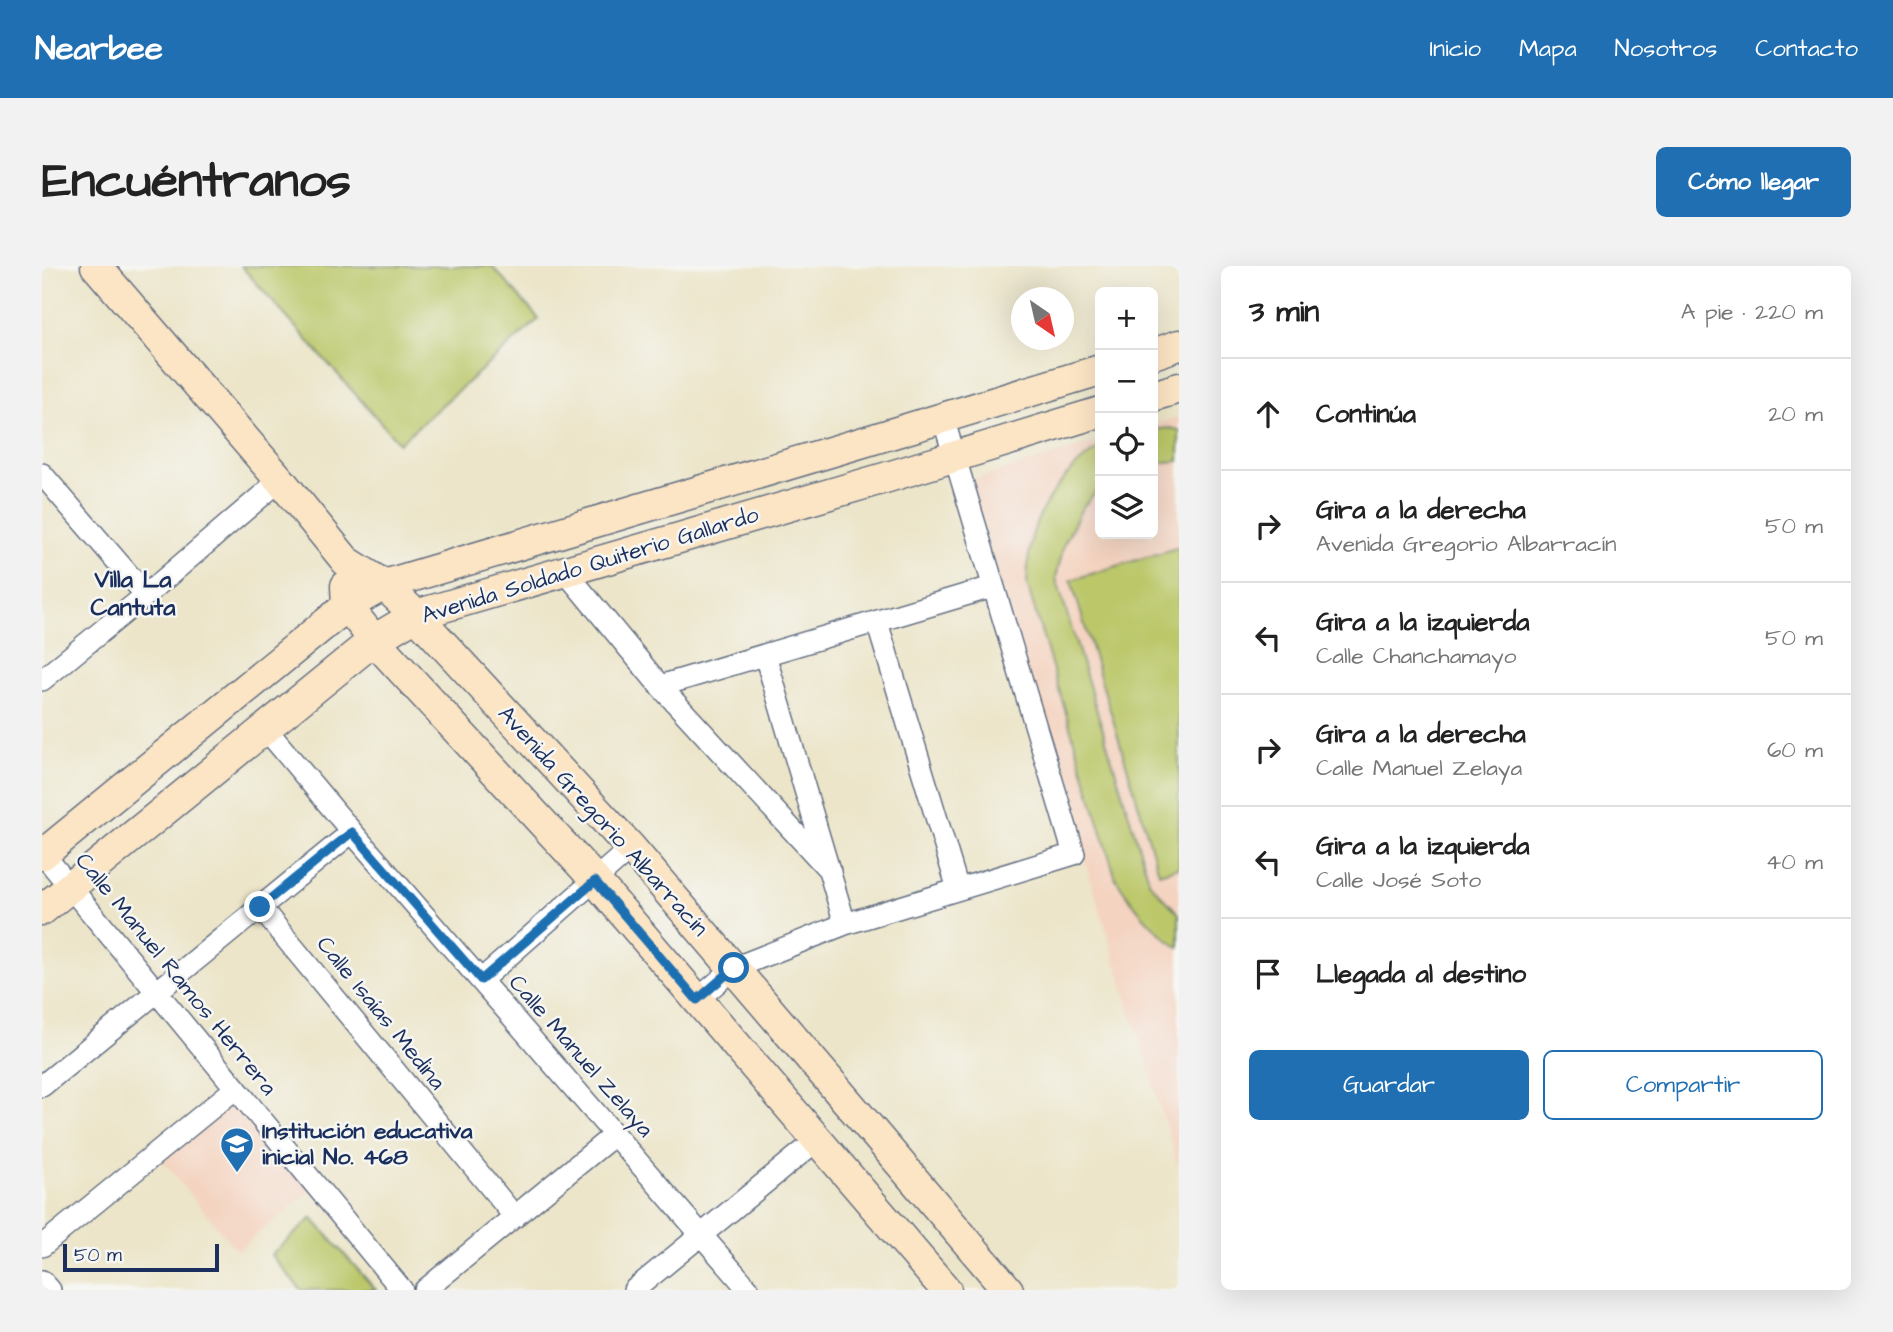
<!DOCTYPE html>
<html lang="es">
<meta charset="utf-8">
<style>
:root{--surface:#fff;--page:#f2f2f2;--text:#222;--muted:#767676;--line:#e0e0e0;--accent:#1f6fb2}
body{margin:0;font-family:"Architects Daughter",sans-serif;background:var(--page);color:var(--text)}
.controls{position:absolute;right:21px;top:21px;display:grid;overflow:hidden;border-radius:10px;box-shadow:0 7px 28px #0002}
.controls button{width:63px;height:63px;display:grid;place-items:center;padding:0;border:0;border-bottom:2px solid var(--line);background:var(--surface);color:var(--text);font:35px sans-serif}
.compass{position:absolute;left:969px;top:21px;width:63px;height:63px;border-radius:50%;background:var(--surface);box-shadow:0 7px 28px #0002;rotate:146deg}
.scale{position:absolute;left:21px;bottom:18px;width:156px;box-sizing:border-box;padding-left:7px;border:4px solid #1b2f5e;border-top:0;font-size:19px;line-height:24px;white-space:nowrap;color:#1b2f5e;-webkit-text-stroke:5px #f6f6f2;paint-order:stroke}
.stop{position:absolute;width:21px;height:21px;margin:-16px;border:5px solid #1f6fb2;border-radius:50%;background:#fff}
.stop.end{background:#1f6fb2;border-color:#fff;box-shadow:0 2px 7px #0008}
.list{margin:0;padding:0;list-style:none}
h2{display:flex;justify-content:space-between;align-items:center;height:91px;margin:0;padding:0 28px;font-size:30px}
h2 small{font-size:23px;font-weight:400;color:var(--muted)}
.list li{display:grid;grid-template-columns:46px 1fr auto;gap:21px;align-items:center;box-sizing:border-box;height:112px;padding:0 28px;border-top:2px solid var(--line)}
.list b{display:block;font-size:26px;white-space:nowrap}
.list p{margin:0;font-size:23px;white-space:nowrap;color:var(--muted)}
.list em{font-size:23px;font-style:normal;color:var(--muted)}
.actions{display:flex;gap:14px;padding:21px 28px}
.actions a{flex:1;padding:16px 0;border:2px solid var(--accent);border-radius:10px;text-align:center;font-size:24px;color:var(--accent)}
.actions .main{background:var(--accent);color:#fff}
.icon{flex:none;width:38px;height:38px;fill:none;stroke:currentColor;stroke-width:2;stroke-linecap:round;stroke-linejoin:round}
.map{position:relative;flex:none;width:1137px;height:1024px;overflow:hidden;border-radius:10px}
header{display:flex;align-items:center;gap:42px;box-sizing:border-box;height:98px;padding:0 35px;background:var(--accent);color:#fff}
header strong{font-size:33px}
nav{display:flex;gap:38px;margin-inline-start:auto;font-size:24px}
.intro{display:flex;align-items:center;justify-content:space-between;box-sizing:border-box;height:168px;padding:0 42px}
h1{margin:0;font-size:49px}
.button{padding:18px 32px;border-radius:10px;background:var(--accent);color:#fff;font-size:24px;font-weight:700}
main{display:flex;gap:42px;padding:0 42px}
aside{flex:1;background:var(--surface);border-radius:10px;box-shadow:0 7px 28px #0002}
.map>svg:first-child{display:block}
.built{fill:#f4d3c0}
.green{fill:#bbc769;stroke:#6b7b64;stroke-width:2}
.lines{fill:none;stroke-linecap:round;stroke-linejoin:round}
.street-casing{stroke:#646f83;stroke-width:24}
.secondary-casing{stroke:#646f83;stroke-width:33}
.street{stroke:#fff;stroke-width:21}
.secondary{stroke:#fce5c4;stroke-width:30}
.route{stroke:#1f6fb2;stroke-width:9}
.labels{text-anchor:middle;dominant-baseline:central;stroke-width:5;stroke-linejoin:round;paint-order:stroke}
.street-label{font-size:23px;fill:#1b2f5e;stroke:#f6f6f2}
.poi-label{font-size:23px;font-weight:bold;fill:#1b2f5e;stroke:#f6f6f2;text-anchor:start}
.neighbourhood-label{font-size:24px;font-weight:bold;fill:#1b2f5e;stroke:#f6f6f2}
</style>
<header>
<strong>Nearbee</strong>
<nav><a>Inicio</a><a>Mapa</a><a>Nosotros</a><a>Contacto</a></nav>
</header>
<div class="intro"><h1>Encuéntranos</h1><a class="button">Cómo llegar</a></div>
<main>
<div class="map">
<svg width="1137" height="1024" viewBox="0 0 1137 1024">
<rect width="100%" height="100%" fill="#f6f6f2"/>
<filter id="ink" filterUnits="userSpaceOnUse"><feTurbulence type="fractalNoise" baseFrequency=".0143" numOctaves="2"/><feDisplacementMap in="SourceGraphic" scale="14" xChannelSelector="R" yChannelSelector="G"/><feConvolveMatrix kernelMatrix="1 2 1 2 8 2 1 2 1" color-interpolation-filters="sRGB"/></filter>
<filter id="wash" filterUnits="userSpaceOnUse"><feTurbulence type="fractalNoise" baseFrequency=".00686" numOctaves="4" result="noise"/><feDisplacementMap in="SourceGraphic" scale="28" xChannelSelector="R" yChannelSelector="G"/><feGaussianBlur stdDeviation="1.57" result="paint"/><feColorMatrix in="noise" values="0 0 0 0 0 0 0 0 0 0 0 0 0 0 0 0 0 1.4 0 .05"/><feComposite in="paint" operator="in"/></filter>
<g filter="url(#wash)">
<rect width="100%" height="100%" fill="#ece5c9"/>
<path class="built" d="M1137 151V903L927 215 1058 175V268H1111V159Z
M195 831 270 924 195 985 119 893Z"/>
<path class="green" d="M199 0H450L497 53 357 177Z
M1127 162 1137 164V195L1111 197V164Z
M1058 181V221L1040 242 1022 278 1014 312 1108 617 1137 648V682C1110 663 1092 641 1074 613L985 318C986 302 986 285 990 270 1000 233 1027 202 1058 181Z
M1137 281V601L1117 607 1029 314Z
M270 952 334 1024H259L229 989Z"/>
</g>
<g filter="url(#ink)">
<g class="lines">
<g class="street-casing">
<path id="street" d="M0 208 104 329
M523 305 618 420 788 605
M835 356 916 623
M723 389 803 658
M0 414 104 329 238 214
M618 420 950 321
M223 462 310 566 707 1024
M1 588 360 1024
M218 641 473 951
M439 714 589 582
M655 734 692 702 803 658 1032 588 901 152
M0 820 310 566
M0 980 194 822
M0 1015 8 1024
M383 1024 572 869
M592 1024 775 874"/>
</g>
<g class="secondary-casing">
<path id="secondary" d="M54 0 238 214 304 295 342 319 374 349 589 582 966 1024
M1111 88 1137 79
M1111 130 1137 122
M304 320 305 340 332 374 546 606 904 1024
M0 589 305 340 342 319 835 172 1058 104
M0 644 332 374 374 349 846 211 1058 146"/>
</g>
<use href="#street" class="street"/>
<use href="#secondary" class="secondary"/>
</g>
</g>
<g class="lines" filter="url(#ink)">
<path class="route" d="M218 641 310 566 439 714 553 615 655 734 692 702"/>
</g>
<defs>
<g id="school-pin" transform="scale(1.75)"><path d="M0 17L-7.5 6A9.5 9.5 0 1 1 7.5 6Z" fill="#1f6fb2" stroke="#f6f6f2"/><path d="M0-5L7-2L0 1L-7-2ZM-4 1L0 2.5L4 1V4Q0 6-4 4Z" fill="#fff"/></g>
</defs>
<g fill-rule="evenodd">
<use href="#school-pin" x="195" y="878"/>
</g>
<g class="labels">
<g class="street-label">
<text transform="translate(548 299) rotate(-17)">Avenida Soldado Quiterio Gallardo</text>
<text transform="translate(561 555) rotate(48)">Avenida Gregorio Albarracín</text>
<text transform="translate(134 708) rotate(51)">Calle Manuel Ramos Herrera</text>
<text transform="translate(339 747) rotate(51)">Calle Isaías Medina</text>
<text transform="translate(539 790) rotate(49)">Calle Manuel Zelaya</text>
</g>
<g class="poi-label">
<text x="220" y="865">Institución educativa<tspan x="220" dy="26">inicial No. 468</tspan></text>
</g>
<g class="neighbourhood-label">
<text x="91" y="314">Villa La<tspan x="91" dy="28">Cantuta</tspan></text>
</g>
</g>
</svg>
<div class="controls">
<button>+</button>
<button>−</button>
<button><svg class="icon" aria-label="locate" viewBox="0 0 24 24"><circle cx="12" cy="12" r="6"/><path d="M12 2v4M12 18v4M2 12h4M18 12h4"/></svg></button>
<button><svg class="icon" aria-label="layers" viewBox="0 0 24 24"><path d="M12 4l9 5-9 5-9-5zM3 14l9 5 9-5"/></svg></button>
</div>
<svg class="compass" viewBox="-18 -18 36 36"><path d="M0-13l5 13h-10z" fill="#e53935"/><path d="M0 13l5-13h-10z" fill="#767676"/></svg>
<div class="scale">50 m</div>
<div class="stop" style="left:692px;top:702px"></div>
<div class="stop end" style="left:218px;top:641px"></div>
</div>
<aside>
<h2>3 min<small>A pie · 220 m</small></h2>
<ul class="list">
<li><svg class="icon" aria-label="ahead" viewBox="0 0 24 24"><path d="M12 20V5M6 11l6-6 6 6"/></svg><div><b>Continúa</b></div><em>20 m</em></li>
<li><svg class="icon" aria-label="right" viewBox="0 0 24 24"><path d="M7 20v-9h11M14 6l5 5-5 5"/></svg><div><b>Gira a la derecha</b><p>Avenida Gregorio Albarracín</p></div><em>50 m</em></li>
<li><svg class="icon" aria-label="left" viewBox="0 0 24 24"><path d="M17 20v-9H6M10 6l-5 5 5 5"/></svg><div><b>Gira a la izquierda</b><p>Calle Chanchamayo</p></div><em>50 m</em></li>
<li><svg class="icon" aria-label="right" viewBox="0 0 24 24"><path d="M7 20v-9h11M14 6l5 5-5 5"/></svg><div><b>Gira a la derecha</b><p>Calle Manuel Zelaya</p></div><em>60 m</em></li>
<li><svg class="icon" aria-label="left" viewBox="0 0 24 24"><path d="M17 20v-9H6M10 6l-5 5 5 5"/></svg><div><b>Gira a la izquierda</b><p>Calle José Soto</p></div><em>40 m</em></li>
<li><svg class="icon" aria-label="arrive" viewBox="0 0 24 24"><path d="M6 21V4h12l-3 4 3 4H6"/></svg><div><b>Llegada al destino</b></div></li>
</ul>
<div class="actions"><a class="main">Guardar</a><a>Compartir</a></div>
</aside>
</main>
